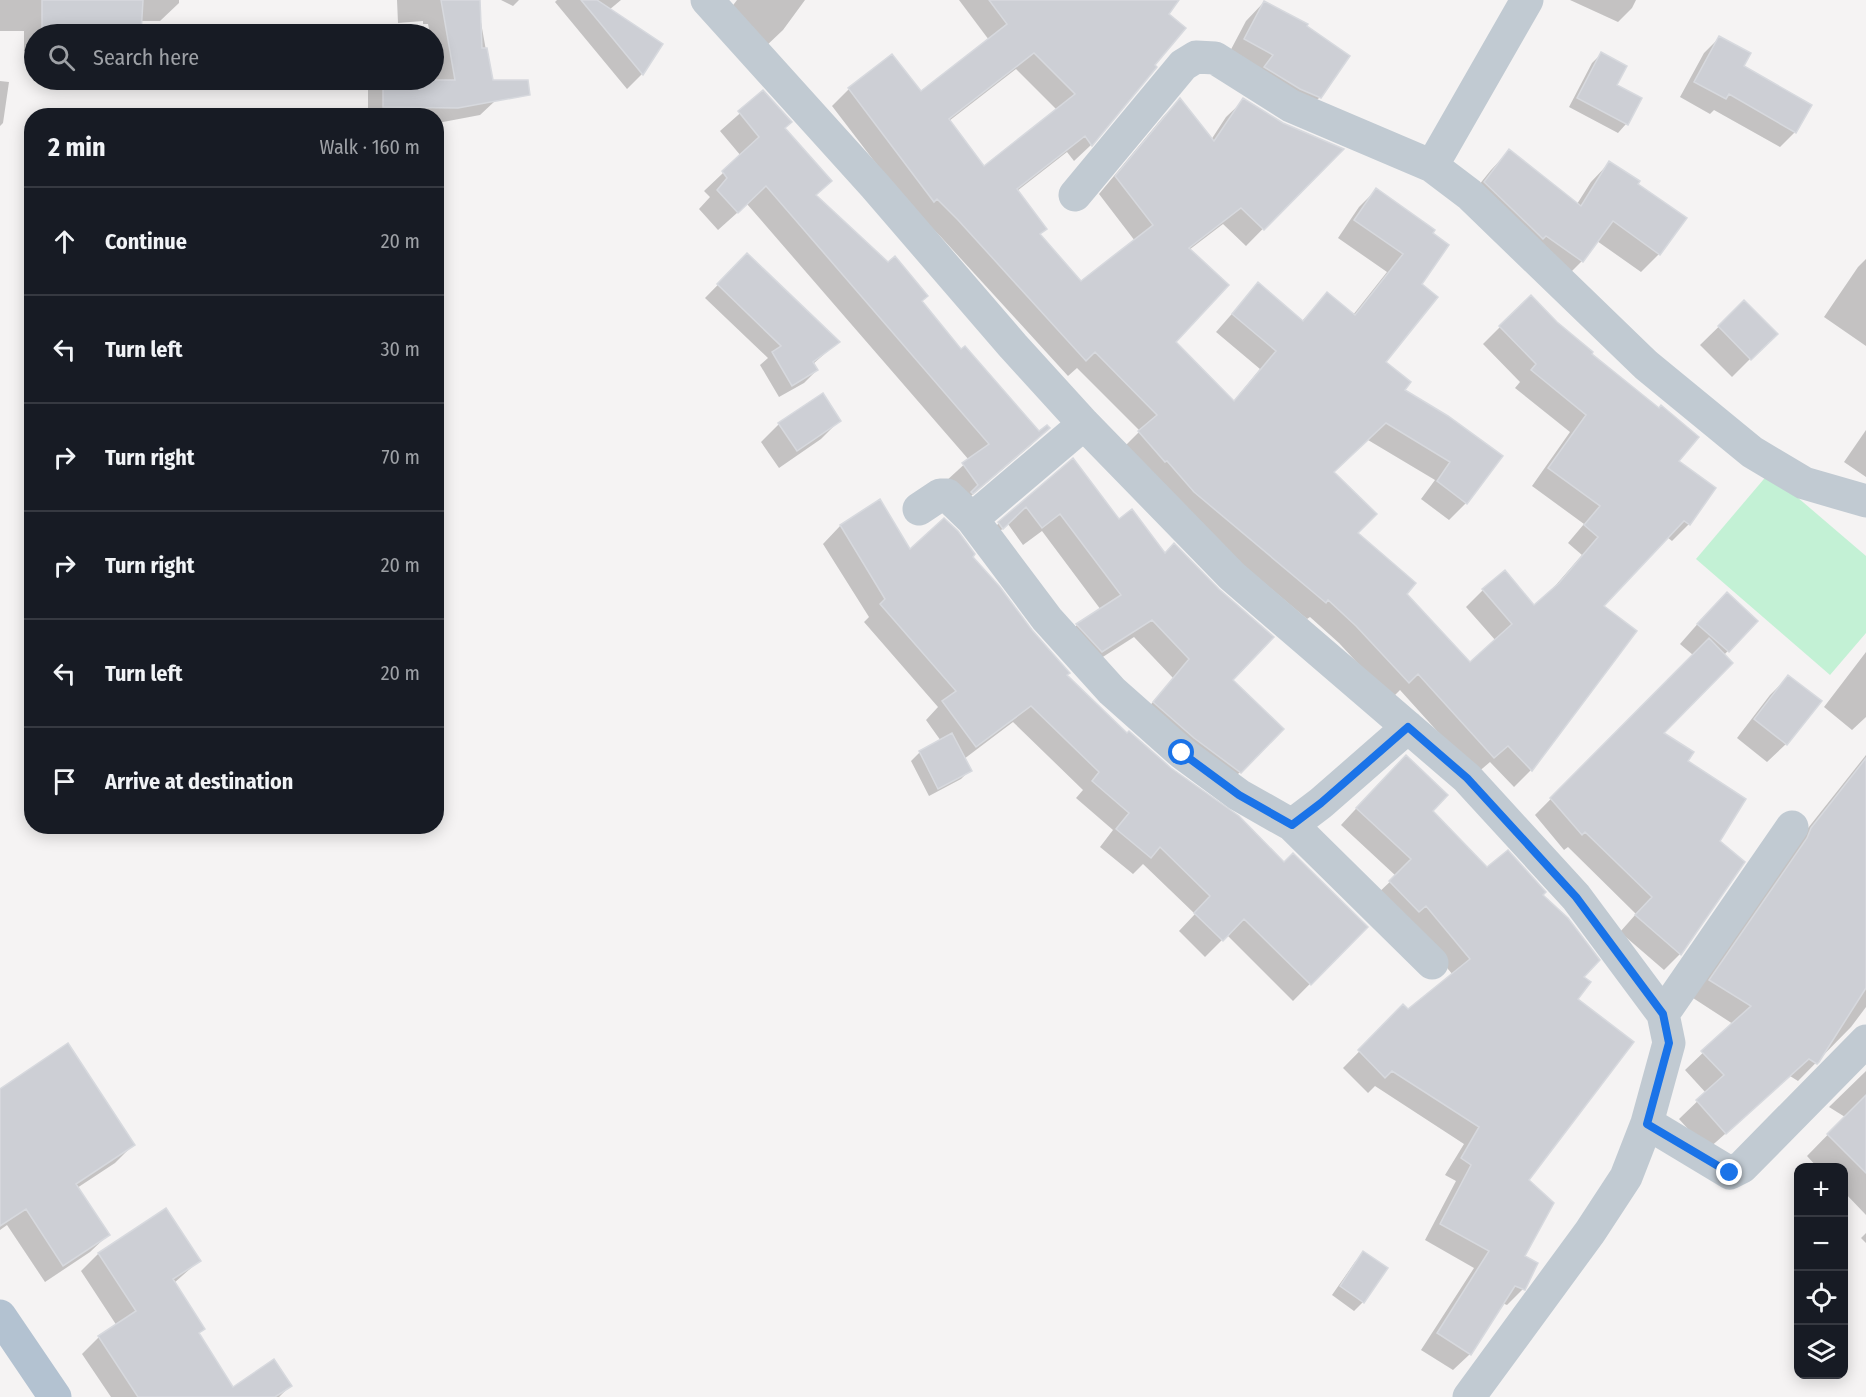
<!DOCTYPE html>
<meta charset="utf-8">
<style>
:root{--surface:#171b24;--page:#20242c;--text:#f1f3f6;--muted:#9ea1a6;--line:#363941}
body{margin:0;font-family:"Fira Sans Condensed",sans-serif;background:var(--page);color:var(--text)}
.controls{position:absolute;right:18px;bottom:18px;display:grid;overflow:hidden;border-radius:12px;box-shadow:0 3px 15px #0003}
.controls button{width:54px;height:54px;display:grid;place-items:center;padding:0;border:0;border-bottom:2px solid var(--line);background:var(--surface);color:var(--text);font:30px sans-serif}
.stop{position:absolute;width:18px;height:18px;margin:-14px;border:4px solid #1a73e8;border-radius:50%;background:#fff}
.stop.end{background:#1a73e8;border-color:#fff;box-shadow:0 2px 6px #0008}
.list{margin:0;padding:0;list-style:none}
h2{display:flex;justify-content:space-between;align-items:center;height:78px;margin:0;padding:0 24px;font-size:26px}
h2 small{font-size:20px;font-weight:400;color:var(--muted)}
.list li{display:grid;grid-template-columns:39px 1fr auto;gap:18px;align-items:center;box-sizing:border-box;height:108px;padding:0 24px;border-top:2px solid var(--line)}
.list b{display:block;font-size:22px;white-space:nowrap}
.list em{font-size:20px;font-style:normal;color:var(--muted)}
.icon{flex:none;width:33px;height:33px;fill:none;stroke:currentColor;stroke-width:2;stroke-linecap:round;stroke-linejoin:round}
.map{position:relative;flex:none;width:1866px;height:1397px;overflow:hidden}
.search{position:absolute;background:var(--surface);box-shadow:0 3px 15px #0003;left:24px;top:24px;width:420px;height:66px;display:flex;align-items:center;gap:15px;box-sizing:border-box;padding:0 21px;border-radius:33px;color:var(--muted);font-size:22px}
.panel{position:absolute;background:var(--surface);box-shadow:0 3px 15px #0003;left:24px;top:108px;width:420px;height:726px;border-radius:24px}
.map>svg:first-child{display:block}
.green{fill:#c3f1d5}
.shadow{fill:#0003;fill-rule:evenodd}
.building{fill:#cdcfd5;stroke:#d7d9de;stroke-width:1.5;fill-rule:evenodd}
.lines{fill:none;stroke-linecap:round;stroke-linejoin:round}
.minor{stroke:#c1cad2;stroke-width:33}
.primary{stroke:#b3c2d1;stroke-width:33}
.route{stroke:#1a73e8;stroke-width:8}
</style>
<div class="map">
<svg width="1866" height="1397" viewBox="0 0 1866 1397">
<rect width="100%" height="100%" fill="#f5f3f3"/>
<path class="green" d="M1769 473 1866 556V633L1830 675 1696 559Z"/>
<path class="shadow" d="M0 0H179V3L160 21H140L139 34H34V51H24V31H0Z
M397 0H477L495 101 480 115 443 122H436V116H368V84L373 80H434V71H436L434 54V34H430L428 24H423V21L398 23Z
M501 0H519L513 6Z
M557 0H621L609 10 661 45 642 74 627 89 555 2Z
M737 0H805L783 30 764 48 724 17Z
M959 0H1178L1167 15 1153 65 1155 67 1091 145 1074 161 1067 152 1017 191 1039 235 1081 283 1135 241 1099 194 1163 117 1180 100 1211 140 1226 117 1244 100 1283 125 1341 149 1246 246 1223 224 1189 250 1174 342 1233 402 1260 369 1216 332 1258 284 1302 321 1327 294 1353 315 1387 272 1338 238 1359 207 1376 190 1420 284 1384 362 1403 390 1447 417 1466 503 1449 520 1421 499 1435 480 1368 440 1333 473 1356 533 1405 594 1470 664 1496 641 1466 607 1483 590 1534 607 1549 593 1582 555 1568 543 1584 524 1532 486 1570 432 1515 388 1520 382 1483 344 1500 327 1590 354 1677 462 1689 524 1672 541 1667 537 1602 607 1635 631 1531 770 1514 787 1490 762 1476 774 1400 690 1391 699 1339 643 1310 617 1307 619 1177 509 1122 449 1140 431 1077 368 1068 376 941 237 919 215 917 217 832 106 849 89 892 56 920 93 989 40ZM1016 69 1057 110 983 168 949 121Z
M1570 0H1636L1632 8 1618 22Z
M1264 2 1320 97 1301 116 1227 57 1246 21Z
M1719 38 1795 132 1780 147 1714 110 1710 114 1680 97 1704 53Z
M1601 54 1615 85 1640 99 1626 124 1618 133 1569 107 1592 63Z
M0 81 9 82 3 123 0 126Z
M763 93 784 129 815 196 920 301 961 351 1039 433 1048 428 1030 446 958 507 945 482 969 460 747 204 718 230 699 209 710 197 704 191 741 156 720 131Z
M1509 151 1577 204 1591 182 1609 163 1636 184 1659 254 1641 272 1597 241 1582 261 1564 279 1466 201 1491 170Z
M747 255 838 342 813 364 817 370 804 383 779 397 760 365 768 358 705 298Z
M1866 259V346L1824 317 1858 267Z
M1744 302 1775 334 1732 377 1700 345Z
M839 421 821 439 779 468 761 442 779 424Z
M1866 430V477L1844 462Z
M1073 460 1231 680 1240 772 1222 790 1137 721 1173 678 1134 637 1084 669 1060 642 1077 625 1101 610 1042 531 1023 545 1008 524 984 545 981 541 999 523Z
M879 502 910 551 971 557 1065 676 1127 735 1284 864 1366 927 1293 1001 1227 935 1205 957 1179 931 1195 914 1143 864 1133 874 1100 847 1113 830 1076 798 1083 790 1013 722 964 759 970 770 961 779 929 796 911 761 920 752 941 741 926 720 938 707 864 622 869 617 823 544 840 526Z
M1708 612 1756 621 1724 655 1661 733 1686 762 1718 841 1743 862 1680 954 1664 970 1620 932 1636 914 1568 847 1564 850 1535 815 1693 655 1680 644Z
M1866 652V717L1852 730 1824 707Z
M1788 677 1819 701 1786 744 1767 762 1737 738 1770 695Z
M1866 755V1007L1851 1027 1798 1081 1790 1076 1707 1150 1679 1119 1706 1093 1685 1070 1733 1024 1693 998 1793 847Z
M1389 773 1431 811 1487 869 1541 895 1582 977 1527 1180 1523 1256V1289L1507 1305 1502 1303 1470 1354 1453 1370 1421 1350 1474 1268 1425 1240 1456 1181 1445 1175 1464 1144 1375 1086 1368 1093 1343 1068 1404 1006 1408 1011 1453 975 1408 921 1373 898 1396 876 1341 825Z
M1866 1071V1215L1844 1192V1168H1818L1807 1156 1845 1117 1829 1107Z
M0 1091 133 1145 115 1163 77 1188 108 1235 90 1252 45 1282 7 1225 0 1230Z
M165 1210 199 1261 174 1283 198 1334 233 1389 290 1386 279 1397H111L82 1354 99 1337 117 1326 81 1271 98 1254Z
M1866 1233V1243L1861 1238Z
M1364 1253 1363 1302 1354 1311 1332 1295 1355 1262Z"/>
<path class="building" d="M42 0H143L141 34 42 33Z
M441 0H480L482 48H487L493 80H528L530 95 458 108 383 107V80H455Z
M581 0H597L663 44 643 75Z
M989 0H1179L1169 14 1186 28 1155 65 1157 67 1092 146 1085 136 1017 189 1047 229 1040 234 1081 281 1153 225 1115 176 1180 98 1214 141 1243 98 1283 123 1344 149 1264 230 1241 208 1189 248 1229 285 1176 342 1234 401 1276 351 1232 314 1258 282 1303 321 1327 292 1355 315 1403 254 1354 220 1376 188 1435 230 1433 233 1449 245 1422 284 1438 297 1386 362 1411 382 1405 390 1448 416 1503 456 1467 504 1437 481 1450 462 1386 423 1334 472 1377 514 1358 533 1416 583 1407 594 1470 662 1512 624 1482 589 1505 570 1534 605 1559 583 1598 537 1584 525 1600 506 1548 468 1586 415 1531 370 1536 364 1499 326 1531 295 1557 322 1593 352 1592 354 1659 408 1661 405 1699 437 1679 461 1716 488 1690 525 1684 521 1604 606 1637 631 1532 771 1508 746 1494 758 1418 674 1409 683 1356 626 1328 600 1326 603 1194 492 1167 461 1165 462 1138 431 1157 415 1095 352 1086 361 958 220 937 199 934 202 848 88 892 54 921 91 1007 24ZM1034 53 1075 94 984 166 949 119Z
M1264 1 1308 24 1307 26 1350 56 1321 98 1300 89 1264 67 1273 55 1244 39Z
M1719 36 1751 53 1744 66 1812 105 1796 133 1729 94 1726 99 1694 82Z
M1601 52 1627 66 1617 85 1642 98 1628 125 1577 98Z
M763 90 792 122 785 128 832 181 816 195 888 262 895 256 928 296 922 301 961 349 965 346 1039 431 1047 425 1050 428 973 494 971 492 978 485 962 463 989 444 766 186 738 213 717 190 727 178 722 171 759 137 738 111Z
M1509 149 1581 206 1609 161 1640 181 1638 184 1687 218 1660 255 1613 221 1583 262 1546 236 1543 239 1538 234 1484 182Z
M747 253 840 342 813 362 818 370 792 386 772 352 781 346 717 284Z
M1744 300 1778 334 1751 360 1718 326Z
M823 393 841 421 797 451 778 423Z
M1073 458 1119 519 1132 509 1165 553 1174 543 1219 589 1274 637 1233 680 1284 729 1241 773 1194 738 1153 702 1189 659 1152 620 1102 652 1076 624 1121 595 1060 514 1042 528 1026 507 1003 529 998 522Z
M880 499 910 549 944 518 958 531 975 554 973 557 1000 587 1032 630 1070 673 1067 675 1127 733 1129 731 1171 768 1239 816 1284 862 1293 853 1368 927 1311 985 1244 919 1223 941 1194 913 1210 896 1160 847 1151 858 1116 829 1129 813 1092 781 1099 772 1031 706 976 747 942 701 956 691 880 604 885 599 840 525Z
M1727 592 1758 621 1729 652 1697 624Z
M1709 638 1733 663 1664 733 1694 752 1688 761 1746 799 1720 841 1745 862 1681 955 1635 915 1652 897 1585 832 1582 835 1550 798Z
M1788 675 1822 701 1787 745 1754 719Z
M952 733 972 771 938 789 919 751Z
M1406 755 1448 795 1433 811 1487 867 1508 850 1546 892 1543 895 1568 918 1600 960 1584 977 1591 982 1578 999 1634 1042 1529 1180 1554 1203 1525 1256 1538 1263 1525 1290 1515 1286 1471 1355 1437 1333 1489 1251 1440 1224 1471 1165 1461 1158 1479 1127 1392 1071 1385 1078 1358 1050 1403 1004 1408 1009 1470 959 1426 906 1419 912 1389 881 1411 859 1356 808Z
M1866 758V988L1819 1062 1817 1064 1809 1059 1726 1134 1696 1100 1724 1075 1701 1051 1751 1006 1709 980 1807 838 1811 828Z
M68 1043 135 1145 76 1184 110 1235 63 1266 26 1209 0 1226V1089Z
M1866 1095V1173L1827 1134Z
M166 1208 201 1261 173 1279 205 1329 199 1333 233 1387 274 1359 292 1386 275 1397H138L98 1336 136 1311 98 1253Z
M1363 1251 1388 1268 1364 1303 1340 1286Z"/>
<g class="lines">
<path class="minor" d="M707 0 875 186 1013 346 1084 424 1232 576 1467 778 1576 897 1663 1014 1669 1043 1647 1123 1626 1177 1590 1232 1469 1397
M1432 166 1527 0
M1075 195 1183 65 1196 57 1215 58 1291 106 1432 166 1469 194 1646 365 1752 452 1804 483 1866 501
M1084 424 972 519 1047 619 1112 691 1182 753 1239 795 1292 825 1321 803 1408 727
M919 509 940 495H947L972 519
M1292 825 1432 963
M1663 1014 1792 827
M1647 1123 1730 1173 1742 1167 1866 1041"/>
<path class="primary" d="M0 1316 55 1397"/>
</g>
<g class="lines">
<path class="route" d="M1182 753 1239 795 1292 825 1321 803 1408 727 1467 778 1576 897 1663 1014 1669 1043 1647 1124 1730 1173"/>
</g>
</svg>
<div class="controls">
<button>+</button>
<button>−</button>
<button><svg class="icon" aria-label="locate" viewBox="0 0 24 24"><circle cx="12" cy="12" r="6"/><path d="M12 2v4M12 18v4M2 12h4M18 12h4"/></svg></button>
<button><svg class="icon" aria-label="layers" viewBox="0 0 24 24"><path d="M12 4l9 5-9 5-9-5zM3 14l9 5 9-5"/></svg></button>
</div>
<div class="stop" style="left:1182px;top:753px"></div>
<div class="stop end" style="left:1730px;top:1173px"></div>
<div class="search"><svg class="icon" aria-label="search" viewBox="0 0 24 24"><circle cx="10" cy="10" r="6"/><path d="M15 15l6 6"/></svg>Search here</div>
<section class="panel">
<h2>2 min<small>Walk · 160 m</small></h2>
<ul class="list">
<li><svg class="icon" aria-label="ahead" viewBox="0 0 24 24"><path d="M12 20V5M6 11l6-6 6 6"/></svg><div><b>Continue</b></div><em>20 m</em></li>
<li><svg class="icon" aria-label="left" viewBox="0 0 24 24"><path d="M17 20v-9H6M10 6l-5 5 5 5"/></svg><div><b>Turn left</b></div><em>30 m</em></li>
<li><svg class="icon" aria-label="right" viewBox="0 0 24 24"><path d="M7 20v-9h11M14 6l5 5-5 5"/></svg><div><b>Turn right</b></div><em>70 m</em></li>
<li><svg class="icon" aria-label="right" viewBox="0 0 24 24"><path d="M7 20v-9h11M14 6l5 5-5 5"/></svg><div><b>Turn right</b></div><em>20 m</em></li>
<li><svg class="icon" aria-label="left" viewBox="0 0 24 24"><path d="M17 20v-9H6M10 6l-5 5 5 5"/></svg><div><b>Turn left</b></div><em>20 m</em></li>
<li><svg class="icon" aria-label="arrive" viewBox="0 0 24 24"><path d="M6 21V4h12l-3 4 3 4H6"/></svg><div><b>Arrive at destination</b></div></li>
</ul>
</section>
</div>
